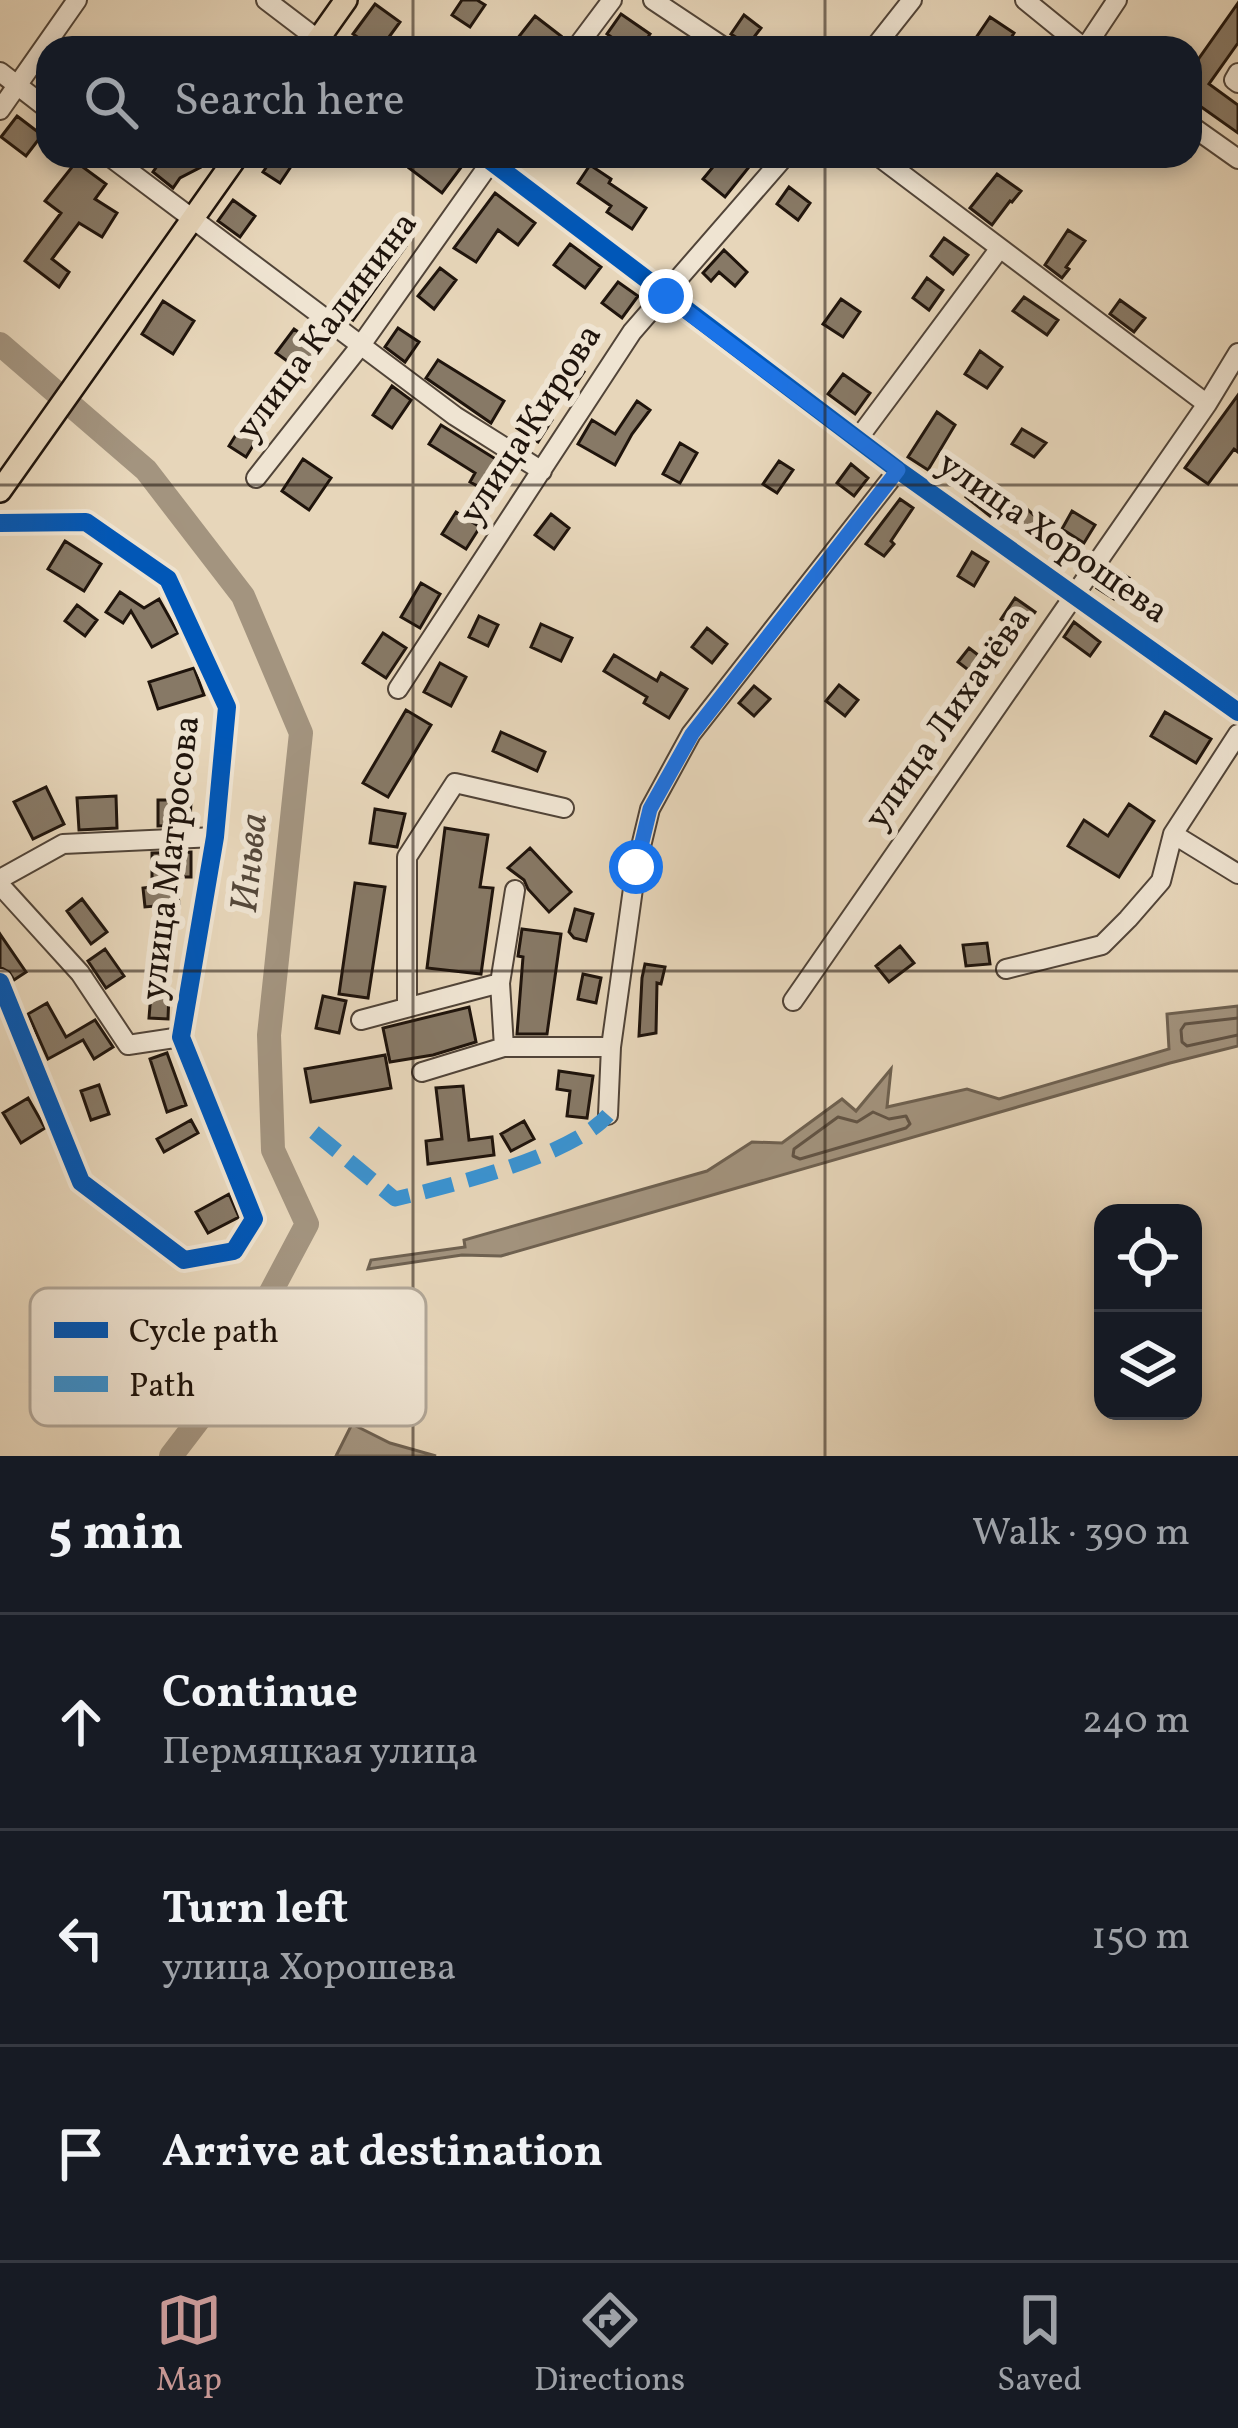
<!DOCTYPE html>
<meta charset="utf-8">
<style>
:root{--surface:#171b24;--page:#20242c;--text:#f1f3f6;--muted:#9ea1a6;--line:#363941;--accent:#c59692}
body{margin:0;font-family:Vollkorn,serif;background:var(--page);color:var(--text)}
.controls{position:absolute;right:36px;bottom:36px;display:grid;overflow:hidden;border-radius:24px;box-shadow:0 6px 18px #0003}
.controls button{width:108px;height:108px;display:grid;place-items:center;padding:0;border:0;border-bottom:3px solid var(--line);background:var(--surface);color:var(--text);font:60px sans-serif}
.stop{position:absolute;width:36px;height:36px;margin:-27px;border:9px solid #1a73e8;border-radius:50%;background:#fff}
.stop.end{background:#1a73e8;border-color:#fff;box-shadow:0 3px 12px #0008}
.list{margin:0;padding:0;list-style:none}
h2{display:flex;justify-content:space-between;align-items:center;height:156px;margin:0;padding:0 48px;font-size:51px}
h2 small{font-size:39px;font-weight:400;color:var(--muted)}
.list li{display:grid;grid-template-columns:78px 1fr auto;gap:36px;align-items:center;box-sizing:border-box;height:216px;padding:0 48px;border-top:3px solid var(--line)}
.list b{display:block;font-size:45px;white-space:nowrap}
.list p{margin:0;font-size:39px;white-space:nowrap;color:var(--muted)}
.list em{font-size:39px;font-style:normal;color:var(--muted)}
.icon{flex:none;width:66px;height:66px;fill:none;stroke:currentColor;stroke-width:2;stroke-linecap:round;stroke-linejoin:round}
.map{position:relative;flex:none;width:1238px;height:1456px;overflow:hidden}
.search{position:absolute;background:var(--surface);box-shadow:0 6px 18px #0003;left:36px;right:36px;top:36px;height:132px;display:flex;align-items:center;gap:30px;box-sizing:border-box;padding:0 42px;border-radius:36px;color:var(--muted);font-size:45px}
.sheet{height:804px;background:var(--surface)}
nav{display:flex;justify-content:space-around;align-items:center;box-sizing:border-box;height:168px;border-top:3px solid var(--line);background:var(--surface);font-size:33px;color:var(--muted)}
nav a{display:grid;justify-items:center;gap:6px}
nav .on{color:var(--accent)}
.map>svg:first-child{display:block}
.water{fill:#a3947f;stroke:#6e6151;stroke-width:3}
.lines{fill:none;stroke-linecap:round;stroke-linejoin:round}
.shore{stroke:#615446;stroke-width:3}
.river{stroke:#a3947f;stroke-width:24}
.building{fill:#877966;stroke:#1f140c;stroke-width:3}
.minor-casing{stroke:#514438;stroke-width:22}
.major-casing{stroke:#1f140c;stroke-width:26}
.minor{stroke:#efe4d2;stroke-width:18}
.major{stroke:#e7d6ba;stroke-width:21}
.quiet{stroke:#3a93d2;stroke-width:15;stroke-dasharray:30 15;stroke-linecap:butt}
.cycleway-casing{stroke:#efe4d2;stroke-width:26}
.cycleway{stroke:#0057b8;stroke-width:18}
.route{stroke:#1a73e8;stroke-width:15}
.grid{fill:none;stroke:#1f140c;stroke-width:3;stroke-opacity:0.55}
.labels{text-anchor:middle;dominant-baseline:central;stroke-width:12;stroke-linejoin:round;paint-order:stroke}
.street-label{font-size:36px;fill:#1f140c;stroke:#efe4d2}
.water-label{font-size:39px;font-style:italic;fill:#54473a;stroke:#efe4d2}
.key{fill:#efe4d2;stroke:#b1a697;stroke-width:3}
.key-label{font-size:33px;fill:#1f140c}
</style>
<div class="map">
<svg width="1238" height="1456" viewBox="0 0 1238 1456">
<rect width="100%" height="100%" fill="#e7d6ba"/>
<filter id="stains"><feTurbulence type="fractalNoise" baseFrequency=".00167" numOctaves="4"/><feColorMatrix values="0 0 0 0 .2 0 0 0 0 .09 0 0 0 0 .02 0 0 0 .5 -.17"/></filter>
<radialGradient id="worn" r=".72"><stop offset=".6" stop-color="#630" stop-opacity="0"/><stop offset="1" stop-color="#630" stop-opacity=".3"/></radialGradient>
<path class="water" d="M1238 1006V1046L1170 1063 501 1256 462 1255 368 1269 371 1260 465 1247 464 1240 707 1171 752 1142 782 1143 842 1099 856 1111 891 1069 887 1107 967 1089 999 1099 1169 1049 1167 1014Z
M352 1424 390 1443 436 1456H336Z"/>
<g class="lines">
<path class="shore" d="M1238 1018 1185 1024 1181 1030 1182 1042 1187 1046 1238 1035
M873 1112 889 1119 906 1116 910 1124 906 1128 800 1159 793 1156 794 1149 838 1117 857 1122Z"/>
<path class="river" d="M0 344 146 470 243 596 301 733 269 1035 273 1150 307 1224 213 1401 171 1456"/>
</g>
<path class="building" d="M462 0H477L485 5 470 27 452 15Z
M1238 3V43L1209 84 1238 105V133L1190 99V71Z
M375 4 400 22 381 48H373L353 34Z
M621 14 650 34 641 48H627L607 34Z
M744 15 761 28 748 45 731 34Z
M535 16 561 36 551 48H528L517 39Z
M990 17 1014 33 1005 48H969Z
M17 116 42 135 26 156 1 137Z
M164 156H209L201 167 180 178 173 188 153 172Z
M274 156H298L280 183 263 172Z
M418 156H448L462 166 442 193 409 168Z
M722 156H736L749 167 725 197 703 179Z
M76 162 106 184 95 199 117 213 102 237 79 223 52 259 69 272 59 287 25 261 61 213 45 201Z
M590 165 611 179 609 183 646 208 632 229 607 212 611 206 578 183Z
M997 174 1021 191 1012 202 1010 201 992 225 970 208Z
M789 187 810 203 798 220 777 204Z
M495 193 535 223 518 245 498 230 476 262 454 248Z
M233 200 255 216 240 237 218 221Z
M1068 230 1085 241 1066 267 1069 269 1062 278 1045 265Z
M387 233 406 246 353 320 334 305Z
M944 238 968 255 953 274 931 256Z
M570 244 601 267 585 288 554 265Z
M724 250 747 272 735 286 719 272 711 281 703 273Z
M440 268 456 280 434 309 418 296Z
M927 278 943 290 929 310 913 298Z
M618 282 638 296 622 318 602 303Z
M1024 297 1058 320 1047 335 1013 311Z
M841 299 860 312 843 337 823 324Z
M1120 300 1145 318 1134 332 1110 314Z
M163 301 194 321 173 354 142 334Z
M398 328 419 342 405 362 385 347Z
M294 329 321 348 304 373 276 353Z
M980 351 1002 367 987 388 965 374Z
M564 359 584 372 573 388 554 375Z
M438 360 504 401 491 423 426 378Z
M843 374 870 393 855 414 828 394Z
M392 386 411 400 392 428 373 415Z
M1238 395V452L1234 449 1208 484 1185 468Z
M637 401 650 410 632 434 615 465 578 444 592 420 615 434Z
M531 406 552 420 538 442 517 428Z
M250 412 267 423 246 457 229 446Z
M937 412 955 425 928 470 908 457Z
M441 425 515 471 499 498 470 482 475 473 429 444Z
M1022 429 1046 443 1034 457 1012 444Z
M680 443 697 453 680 483 663 474Z
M303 459 331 478 309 510 282 491Z
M779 461 793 470 777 493 763 484Z
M851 464 868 478 854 496 837 483Z
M975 485 999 503 990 516 966 497Z
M900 499 913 508 891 541 894 544 884 556 866 544Z
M1028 510 1046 526 1034 541 1016 525Z
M1072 511 1095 525 1084 543 1062 529Z
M456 512 480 527 466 549 442 534Z
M551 514 569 528 554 549 535 535Z
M65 541 101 564 84 591 48 569Z
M972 552 988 562 974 586 958 576Z
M1111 567 1129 578 1114 599 1097 588Z
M421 583 440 594 420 628 401 617Z
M120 592 144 608 159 599 178 633 152 647 131 611 123 623 106 612Z
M1015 598 1035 612 1021 633 1001 619Z
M77 605 97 620 85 636 65 621Z
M479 616 498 625 488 646 469 637Z
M1074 622 1100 642 1090 656 1064 637Z
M541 624 572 638 561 661 531 647Z
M707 628 727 644 712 663 692 647Z
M383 633 406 648 386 678 363 663Z
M969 648 995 668 984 682 958 662Z
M614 655 657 681 661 673 687 689 669 718 644 703 647 697 604 671Z
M440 663 466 677 451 706 424 692Z
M194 668 204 695 158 709 149 682Z
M839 685 858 700 845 716 826 701Z
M754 686 770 699 754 716 739 703Z
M406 710 431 725 388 797 363 783Z
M1165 712 1211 739 1196 763 1151 736Z
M501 732 545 752 537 771 493 751Z
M46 787 64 824 33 839 14 802Z
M116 796 117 828 79 830 77 798Z
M158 800H191L190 825 158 826Z
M1129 804 1154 821 1119 877 1068 846 1084 820 1108 836Z
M375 809 405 814 397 847 370 843Z
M445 828 488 835 480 887 493 888 481 974 427 968Z
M530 848 571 892 549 912 528 889 524 880 508 868Z
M191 852V877H176L179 904 145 907 143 888 152 887V853Z
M355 883 385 887 368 998 339 994Z
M82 899 107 932 91 944 67 911Z
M575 909 593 914 586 941 574 938 569 932Z
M522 929 561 934 547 1034H517L523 957 518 956Z
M0 934 26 972 14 980 9 972 0 967Z
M987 943 990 964 966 966 963 945Z
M900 946 914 963 889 982 876 966Z
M105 949 124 976 106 988 88 961Z
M645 964 665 967 661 984 657 983 656 1033 639 1036 642 978Z
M583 974 601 978 596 1003 578 999Z
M151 993H169L168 1019 149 1018Z
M323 996 346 1001 339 1033 316 1028Z
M47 1003 66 1037 95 1020 113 1047 94 1059 83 1040 48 1059 28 1014Z
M469 1007 476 1042 433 1055 390 1062 383 1028Z
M167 1053 186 1105 167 1112 150 1059Z
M385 1055 391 1088 311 1102 305 1069Z
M559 1071 593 1076 587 1118 567 1116 570 1091 557 1089Z
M99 1085 109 1114 91 1120 81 1091Z
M463 1086 469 1140 492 1137 494 1155 428 1164 426 1141 442 1139 436 1088Z
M28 1098 45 1128 21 1143 3 1113Z
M191 1120 198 1133 164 1152 157 1139Z
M524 1121 534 1139 511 1151 501 1134Z
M229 1194 239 1217 208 1233 196 1212Z"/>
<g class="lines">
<g class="minor-casing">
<path id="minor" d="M266 0 329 48
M653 0 725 48
M1025 0 1084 48
M576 48 612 0
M874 48 912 0
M1085 48 1117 0
M0 72 48 109
M1238 73 1234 80 1238 83
M0 110 77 0
M1190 125 1238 159
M109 156 455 416 542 471
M484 156 898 470 1238 712
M878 156 1207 404
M857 440 1000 248
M256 478 361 345 495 156
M0 523 86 522 168 579 227 707 215 837 181 1037 254 1219 234 1251 184 1260 81 1182 0 982
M398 689 632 332 785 156
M1173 834 1238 874
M0 879 63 844 215 837
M0 885 80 973 128 1045 181 1037
M1006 969 1102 945 1128 919 1161 881 1173 834 1238 734
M500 983 515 890
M793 1001 1207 404 1238 353
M407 1008V857L455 783 564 808
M361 1020 500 983 504 1047
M422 1072 504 1047H611
M608 1115 611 1047 636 867 650 809 691 734 898 470"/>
</g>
<g class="major-casing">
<path id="major" d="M312 48 346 0
M0 491 237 156"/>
</g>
<use href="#minor" class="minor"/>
<use href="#major" class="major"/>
<path class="quiet" d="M314 1132 395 1199C449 1186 572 1156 608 1115"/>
<g class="cycleway-casing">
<path id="cycleway" d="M484 156 898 470 1238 712
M0 523 86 522 168 579 227 707 215 837 181 1037 254 1219 234 1251 184 1260 81 1182 0 982"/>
</g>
<use href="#cycleway" class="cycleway"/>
</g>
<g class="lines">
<path class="route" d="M636 867 650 809 692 734 898 470 666 296"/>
</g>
<path class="grid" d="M413 0V48M825 0V48M413 156V1456M825 156V1456M0 485H1238M0 971H1238"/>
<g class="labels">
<g class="street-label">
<text transform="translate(328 327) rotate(-53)">улица Калинина</text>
<text transform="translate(532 425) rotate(-57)">улица Кирова</text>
<text transform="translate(1052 539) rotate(35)">улица Хорошева</text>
<text transform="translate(949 719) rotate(-55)">улица Лихачёва</text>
<text transform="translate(172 858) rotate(-83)">улица Матросова</text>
</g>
<g class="water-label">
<text transform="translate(251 863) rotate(-84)">Иньва</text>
</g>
</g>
<rect x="30" y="1288" width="396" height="138" rx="18" class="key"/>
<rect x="54" y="1322" width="54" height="16" fill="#0057b8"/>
<rect x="54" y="1376" width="54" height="16" fill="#3a93d2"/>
<g class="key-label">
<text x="129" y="1342">Cycle path</text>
<text x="129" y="1396">Path</text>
</g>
<rect width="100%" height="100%" filter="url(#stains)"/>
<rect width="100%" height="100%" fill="url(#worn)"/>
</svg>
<div class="controls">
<button><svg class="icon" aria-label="locate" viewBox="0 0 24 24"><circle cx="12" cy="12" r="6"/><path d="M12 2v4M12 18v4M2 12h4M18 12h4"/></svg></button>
<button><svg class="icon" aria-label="layers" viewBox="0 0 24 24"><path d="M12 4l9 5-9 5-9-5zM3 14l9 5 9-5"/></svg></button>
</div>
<div class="stop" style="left:636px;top:867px"></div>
<div class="stop end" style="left:666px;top:296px"></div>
<div class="search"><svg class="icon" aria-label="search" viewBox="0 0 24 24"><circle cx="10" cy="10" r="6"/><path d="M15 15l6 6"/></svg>Search here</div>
</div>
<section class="sheet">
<h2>5 min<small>Walk · 390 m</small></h2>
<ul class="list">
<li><svg class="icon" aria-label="ahead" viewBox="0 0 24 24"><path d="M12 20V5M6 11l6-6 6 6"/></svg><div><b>Continue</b><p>Пермяцкая улица</p></div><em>240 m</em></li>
<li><svg class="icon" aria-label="left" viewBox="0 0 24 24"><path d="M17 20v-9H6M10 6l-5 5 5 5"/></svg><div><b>Turn left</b><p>улица Хорошева</p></div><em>150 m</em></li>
<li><svg class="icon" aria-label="arrive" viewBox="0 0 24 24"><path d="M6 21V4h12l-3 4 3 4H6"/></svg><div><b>Arrive at destination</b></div></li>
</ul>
</section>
<nav>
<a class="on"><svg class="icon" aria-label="map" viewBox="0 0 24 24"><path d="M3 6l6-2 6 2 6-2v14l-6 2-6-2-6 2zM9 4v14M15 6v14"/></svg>Map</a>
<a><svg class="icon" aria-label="directions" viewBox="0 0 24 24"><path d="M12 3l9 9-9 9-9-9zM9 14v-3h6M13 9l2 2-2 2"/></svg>Directions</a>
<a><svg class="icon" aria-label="saved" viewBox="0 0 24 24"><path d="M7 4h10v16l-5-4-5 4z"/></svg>Saved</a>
</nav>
